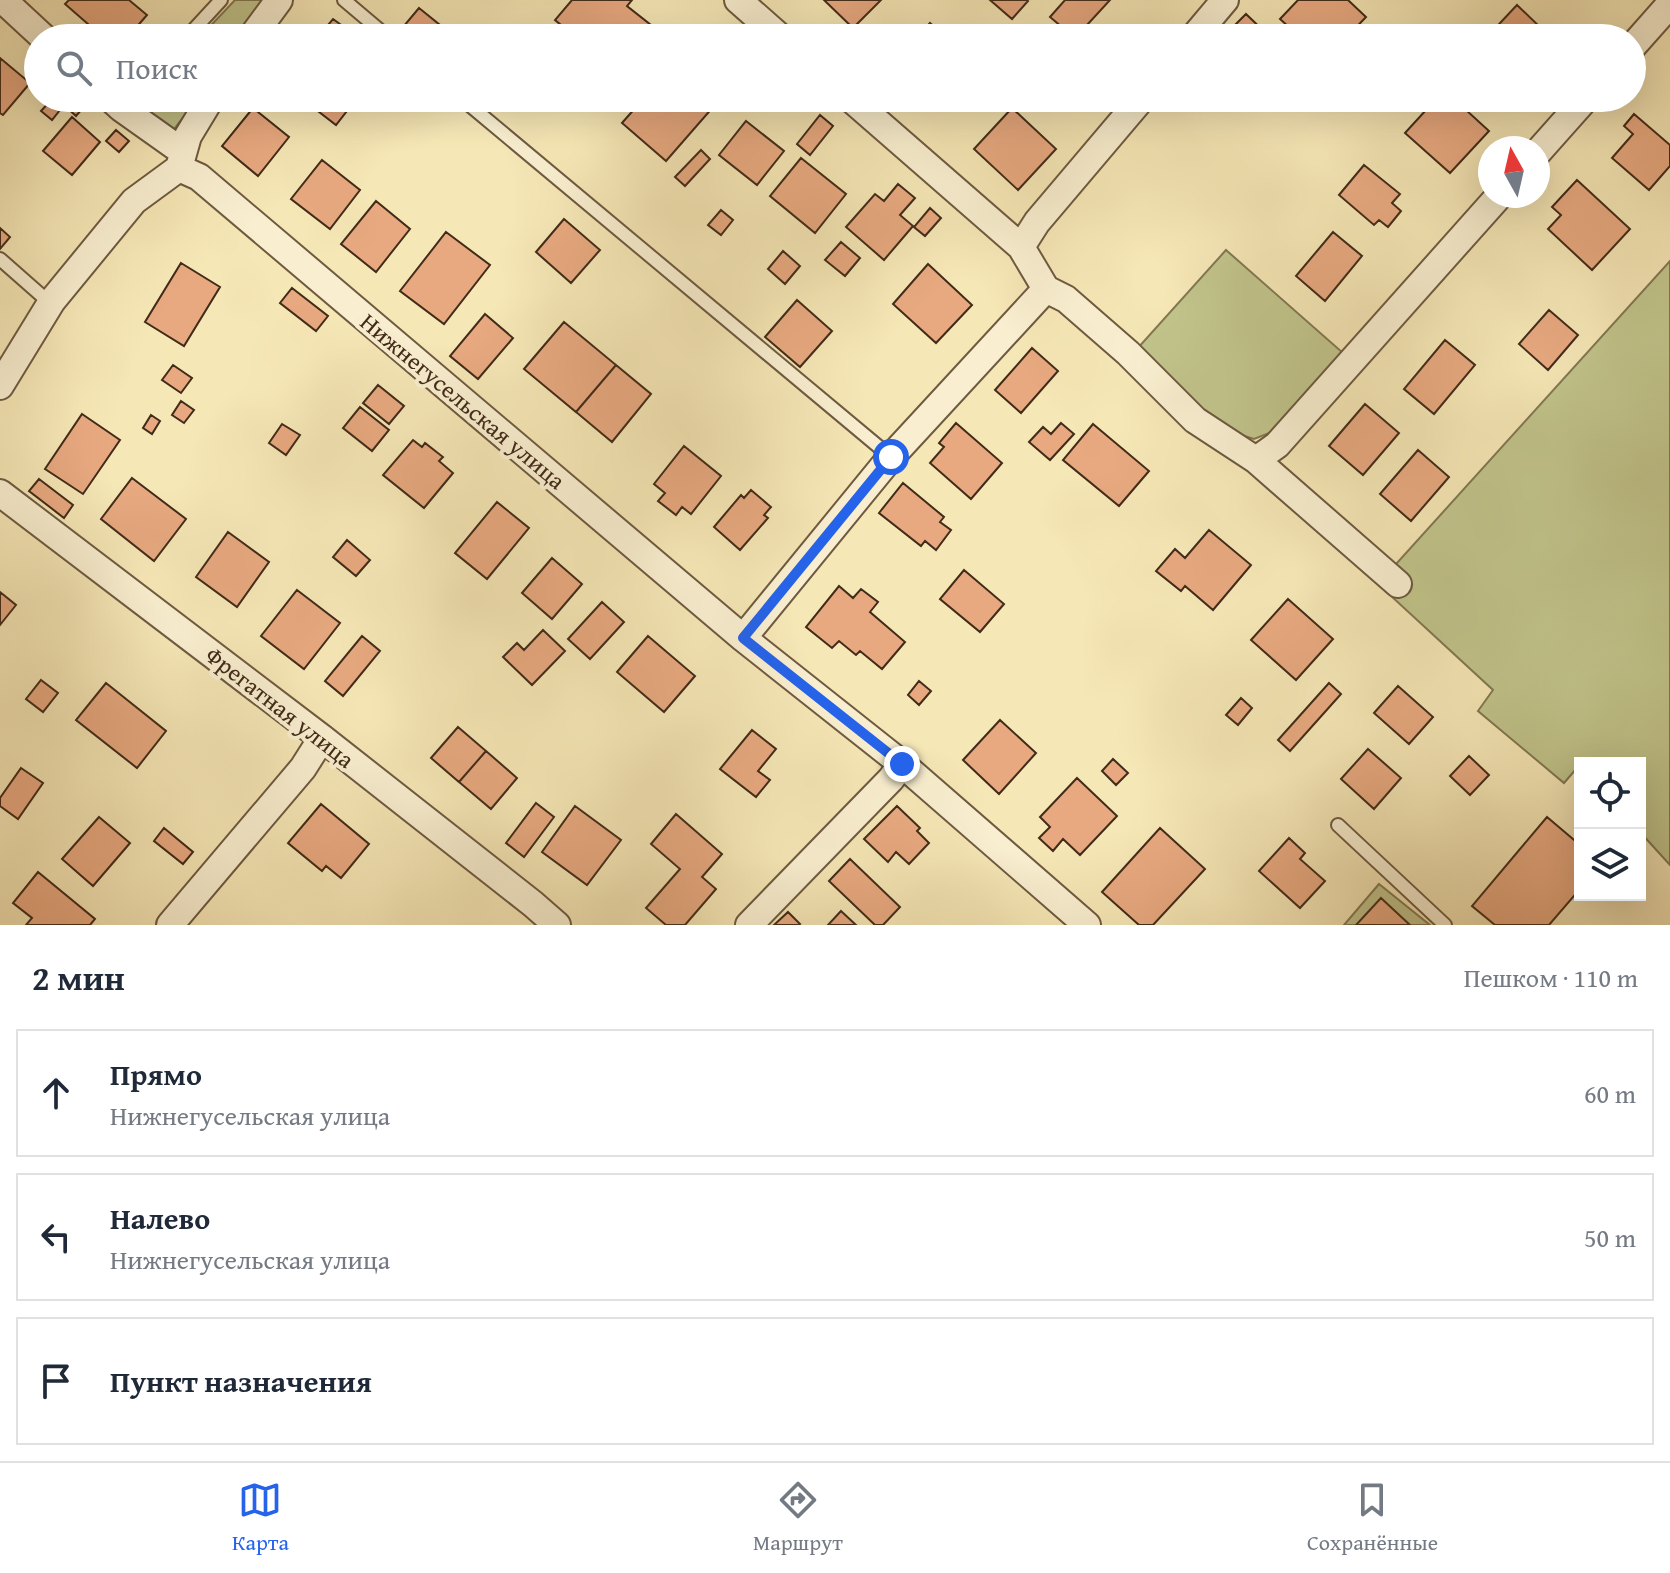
<!DOCTYPE html>
<html lang="ru">
<meta charset="utf-8">
<style>
:root{--surface:#fff;--page:#f2f2f3;--text:#1f2937;--muted:#747a83;--line:#e0e1e3;--accent:#2563eb}
body{margin:0;font-family:"Gentium Book Plus",serif;background:var(--page);color:var(--text)}
.controls{position:absolute;right:24px;bottom:24px;display:grid;overflow:hidden;border-radius:0px;box-shadow:0 8px 32px #0002}
.controls button{width:72px;height:72px;display:grid;place-items:center;padding:0;border:0;border-bottom:2px solid var(--line);background:var(--surface);color:var(--text);font:40px sans-serif}
.compass{position:absolute;left:1478px;top:136px;width:72px;height:72px;border-radius:50%;background:var(--surface);box-shadow:0 8px 32px #0002;rotate:352deg}
.stop{position:absolute;width:24px;height:24px;margin:-18px;border:6px solid #2563eb;border-radius:50%;background:#fff}
.stop.end{background:#2563eb;border-color:#fff;box-shadow:0 2px 8px #0008}
.list{margin:0;padding:0;list-style:none}
h2{display:flex;justify-content:space-between;align-items:center;height:104px;margin:0;padding:0 32px;font-size:34px}
h2 small{font-size:26px;font-weight:400;color:var(--muted)}
.list li{display:grid;grid-template-columns:52px 1fr auto;gap:24px;align-items:center;box-sizing:border-box;height:128px;margin:0 16px 16px;padding:0 16px;border:2px solid var(--line);border-radius:0px}
.list b{display:block;font-size:30px;white-space:nowrap}
.list p{margin:0;font-size:26px;white-space:nowrap;color:var(--muted)}
.list em{font-size:26px;font-style:normal;color:var(--muted)}
.icon{flex:none;width:44px;height:44px;fill:none;stroke:currentColor;stroke-width:2;stroke-linecap:round;stroke-linejoin:round}
.map{position:relative;flex:none;width:1670px;height:925px;overflow:hidden}
.search{position:absolute;background:var(--surface);box-shadow:0 8px 32px #0002;left:24px;right:24px;top:24px;height:88px;display:flex;align-items:center;gap:20px;box-sizing:border-box;padding:0 28px;border-radius:44px;color:var(--muted);font-size:30px}
.sheet{height:536px;background:var(--surface)}
nav{display:flex;justify-content:space-around;align-items:center;box-sizing:border-box;height:112px;border-top:2px solid var(--line);background:var(--surface);font-size:22px;color:var(--muted)}
nav a{display:grid;justify-items:center;gap:4px}
nav .on{color:var(--accent)}
.map>svg:first-child{display:block}
.green{fill:#c1c48b;stroke:#817852;stroke-width:2}
.building{fill:#e8a980;stroke:#412b19;stroke-width:2}
.lines{fill:none;stroke-linecap:round;stroke-linejoin:round}
.lane-casing{stroke:#6e5a40;stroke-width:16}
.street-casing{stroke:#6e5a40;stroke-width:30}
.lane{stroke:#f9efd0;stroke-width:12}
.street{stroke:#f9efd0;stroke-width:26}
.route{stroke:#2563eb;stroke-width:10}
.labels{text-anchor:middle;dominant-baseline:central;stroke-width:8;stroke-linejoin:round;paint-order:stroke}
.street-label{font-size:24px;fill:#412b19;stroke:#f9efd0}
</style>
<div class="map">
<svg width="1670" height="925" viewBox="0 0 1670 925">
<rect width="100%" height="100%" fill="#f6e7b6"/>
<filter id="stains"><feTurbulence type="fractalNoise" baseFrequency=".0025" numOctaves="4"/><feColorMatrix values="0 0 0 0 .2 0 0 0 0 .09 0 0 0 0 .02 0 0 0 .5 -.17"/></filter>
<radialGradient id="worn" r=".72"><stop offset=".6" stop-color="#630" stop-opacity="0"/><stop offset="1" stop-color="#630" stop-opacity=".3"/></radialGradient>
<path class="green" d="M235 0H267L240 38H199Z
M141 98H198L171 133 131 108Z
M1226 250 1343 353 1272 432 1254 439 1235 433 1202 413 1137 349Z
M1670 261V865L1640 832V763H1580V772L1576 769 1564 783 1478 711 1493 690 1378 584Z
M1379 884 1430 925H1344Z"/>
<path class="building" d="M69 0H129L147 15 127 38H104L65 4Z
M572 0H632L627 6 656 29 649 38H577L555 20Z
M824 0H881L853 28Z
M990 0H1027L1028 1 1012 19Z
M1065 0H1110L1075 38 1050 17Z
M1298 0H1348L1366 17 1346 38H1301L1280 19Z
M1517 5 1542 29 1539 33 1544 38H1486Z
M419 8 440 25 434 33 440 38H404L398 33Z
M1246 14 1271 38H1222Z
M333 19 359 38H330L322 32Z
M930 23 947 38H917Z
M0 58 30 83 3 115 0 113Z
M53 98H81L87 103 76 116 64 105 52 120 41 111Z
M301 98H357L336 125Z
M644 98H721L666 161 622 123Z
M1437 98H1467L1472 103 1466 110 1489 131 1450 173 1405 133Z
M253 108 289 137 258 176 222 146Z
M1012 108 1056 149 1018 190 974 149Z
M1634 114 1670 145V166L1649 190 1612 158 1633 134 1624 126Z
M820 115 833 126 810 155 797 144Z
M72 117 100 142 72 175 43 151Z
M746 121 784 151 757 185 719 155Z
M116 130 129 141 119 152 106 141Z
M701 150 710 159 685 186 675 177Z
M801 158 846 194 815 233 770 196Z
M322 160 360 190 330 229 291 199Z
M1364 165 1400 194 1392 203 1401 211 1388 227 1379 220 1374 225 1339 195Z
M1577 180 1630 229 1592 270 1548 229 1561 215 1552 207Z
M898 184 915 198 900 215 913 226 884 260 846 227 875 194 884 201Z
M376 201 410 229 376 272 341 244Z
M930 208 941 218 925 236 914 227Z
M721 210 733 220 721 235 708 225Z
M564 219 600 250 571 283 536 252Z
M0 228 10 237 0 249Z
M446 232 490 265 444 324 400 291Z
M1333 232 1362 256 1325 301 1296 276Z
M841 242 860 258 845 276 825 260Z
M783 251 800 266 785 284 768 269Z
M181 263 220 287 184 346 145 322Z
M928 264 972 305 936 343 893 304Z
M292 288 328 316 316 331 280 303Z
M797 300 832 331 800 367 765 337Z
M1549 310 1578 335 1548 370 1519 344Z
M485 314 513 338 478 379 450 356Z
M564 322 616 365 576 412 524 369Z
M1445 340 1475 365 1434 414 1404 389Z
M1032 348 1058 371 1021 413 995 390Z
M173 365 192 378 181 393 162 380Z
M616 365 651 394 612 442 576 412Z
M378 385 404 406 389 424 363 403Z
M181 401 194 410 184 423 172 415Z
M1365 404 1399 433 1363 475 1329 446Z
M360 407 389 430 372 451 343 428Z
M82 414 120 440 83 494 45 469Z
M151 415 160 421 152 434 143 428Z
M956 423 1002 463 971 499 930 463 944 447 939 443Z
M1061 423 1074 434 1050 460 1029 442 1043 427 1051 434Z
M282 424 300 435 286 455 269 443Z
M1093 424 1149 471 1119 506 1063 460Z
M413 440 422 447 425 443 443 457 439 461 453 473 424 508 383 475Z
M684 446 721 476 691 514 682 507 676 515 658 501 665 493 654 484Z
M1418 450 1449 477 1411 521 1380 494Z
M132 478 186 519 154 561 101 519Z
M39 479 73 505 64 518 29 491Z
M903 483 944 517 940 522 951 530 936 550 925 541 921 546 879 513Z
M751 490 771 507 764 515 768 518 740 550 714 527 741 495 744 498Z
M497 502 529 528 487 579 455 553Z
M1209 530 1251 565 1213 610 1185 586 1181 591 1156 571 1175 549 1185 558Z
M228 532 269 562 237 607 196 577Z
M347 540 370 560 356 576 333 557Z
M552 558 582 584 552 619 522 593Z
M964 570 1004 604 980 632 940 599Z
M839 586 853 598 861 589 878 602 870 612 905 642 882 669 860 651 856 655 839 641 832 648 806 627Z
M297 590 340 623 304 669 261 636Z
M0 592 16 605 0 625Z
M1288 599 1333 639 1296 680 1251 640Z
M602 602 624 622 590 659 568 639Z
M543 630 565 651 532 685 503 657 517 643 524 650Z
M362 636 380 651 343 696 325 681Z
M648 636 695 676 664 712 617 672Z
M41 680 58 693 43 712 26 699Z
M919 681 931 691 919 705 908 695Z
M106 683 166 731 137 768 76 720Z
M1329 683 1341 694 1290 751 1278 740Z
M1398 686 1433 717 1409 744 1374 713Z
M1241 698 1252 708 1238 725 1226 715Z
M1000 720 1036 753 999 794 963 760Z
M458 727 486 751 459 782 431 758Z
M752 730 776 749 758 771 770 780 756 797 720 769Z
M1368 749 1401 778 1374 809 1341 779Z
M486 751 517 778 491 809 459 782Z
M1469 756 1489 775 1470 795 1450 776Z
M1113 759 1128 773 1116 785 1102 771Z
M21 768 43 783 18 819 0 806V798Z
M1077 778 1117 816 1080 855 1063 839 1053 851 1039 838 1050 827 1040 817Z
M536 803 554 817 524 857 506 843Z
M321 804 369 844 341 878 326 866 322 871 288 843Z
M575 806 621 840 587 885 542 852Z
M897 806 920 828 917 831 929 843 909 864 896 852 888 862 864 839Z
M676 814 722 854 702 877 716 889 685 925H666L646 908 680 869 651 844Z
M99 817 130 843 93 886 62 859Z
M1547 817 1580 845V889L1549 925H1495L1472 906Z
M164 828 193 852 183 864 154 841Z
M1160 828 1205 869 1153 925H1139L1102 892Z
M1289 838 1305 853 1300 859 1325 881 1300 908 1259 871Z
M850 859 900 907 883 925H875L829 881Z
M38 872 95 919 90 925H26L32 918 13 903Z
M1381 898 1410 925H1356Z
M841 911 856 925H828Z
M788 912 800 924 799 925H774Z"/>
<g class="lines">
<g class="lane-casing">
<path id="lane" d="M344 0 389 38
M186 38 221 0
M461 98 891 457
M0 259 42 296 52 301
M1338 825 1445 925"/>
</g>
<g class="street-casing">
<path id="street" d="M3 0 44 38
M738 0 781 38
M251 38 279 0
M1193 38 1225 0
M1632 47 1670 4
M110 98 121 108 183 152
M850 98 1021 247 1046 289 1066 299 1128 353 1195 420 1256 460 1398 584
M1538 152 1586 98
M179 168 199 177 743 638 902 764 1087 925
M1021 247 1037 222 1142 98
M0 386 52 301 134 201 179 168 188 136 211 98
M1256 460 1277 445 1499 196
M0 493 322 738 533 904 557 925
M743 638 891 457 1046 289
M170 925 303 768 322 738
M749 925 891 779 902 764"/>
</g>
<use href="#lane" class="lane"/>
<use href="#street" class="street"/>
</g>
<g class="lines">
<path class="route" d="M891 457 743 638 902 764"/>
</g>
<g class="labels">
<g class="street-label">
<text transform="translate(463 401) rotate(40)">Нижнегусельская улица</text>
<text transform="translate(280 707) rotate(38)">Фрегатная улица</text>
</g>
</g>
<rect width="100%" height="100%" filter="url(#stains)"/>
<rect width="100%" height="100%" fill="url(#worn)"/>
</svg>
<div class="controls">
<button><svg class="icon" aria-label="locate" viewBox="0 0 24 24"><circle cx="12" cy="12" r="6"/><path d="M12 2v4M12 18v4M2 12h4M18 12h4"/></svg></button>
<button><svg class="icon" aria-label="layers" viewBox="0 0 24 24"><path d="M12 4l9 5-9 5-9-5zM3 14l9 5 9-5"/></svg></button>
</div>
<svg class="compass" viewBox="-18 -18 36 36"><path d="M0-13l5 13h-10z" fill="#e53935"/><path d="M0 13l5-13h-10z" fill="#747a83"/></svg>
<div class="stop" style="left:891px;top:457px"></div>
<div class="stop end" style="left:902px;top:764px"></div>
<div class="search"><svg class="icon" aria-label="search" viewBox="0 0 24 24"><circle cx="10" cy="10" r="6"/><path d="M15 15l6 6"/></svg>Поиск</div>
</div>
<section class="sheet">
<h2>2 мин<small>Пешком · 110 m</small></h2>
<ul class="list">
<li><svg class="icon" aria-label="ahead" viewBox="0 0 24 24"><path d="M12 20V5M6 11l6-6 6 6"/></svg><div><b>Прямо</b><p>Нижнегусельская улица</p></div><em>60 m</em></li>
<li><svg class="icon" aria-label="left" viewBox="0 0 24 24"><path d="M17 20v-9H6M10 6l-5 5 5 5"/></svg><div><b>Налево</b><p>Нижнегусельская улица</p></div><em>50 m</em></li>
<li><svg class="icon" aria-label="arrive" viewBox="0 0 24 24"><path d="M6 21V4h12l-3 4 3 4H6"/></svg><div><b>Пункт назначения</b></div></li>
</ul>
</section>
<nav>
<a class="on"><svg class="icon" aria-label="map" viewBox="0 0 24 24"><path d="M3 6l6-2 6 2 6-2v14l-6 2-6-2-6 2zM9 4v14M15 6v14"/></svg>Карта</a>
<a><svg class="icon" aria-label="directions" viewBox="0 0 24 24"><path d="M12 3l9 9-9 9-9-9zM9 14v-3h6M13 9l2 2-2 2"/></svg>Маршрут</a>
<a><svg class="icon" aria-label="saved" viewBox="0 0 24 24"><path d="M7 4h10v16l-5-4-5 4z"/></svg>Сохранённые</a>
</nav>
